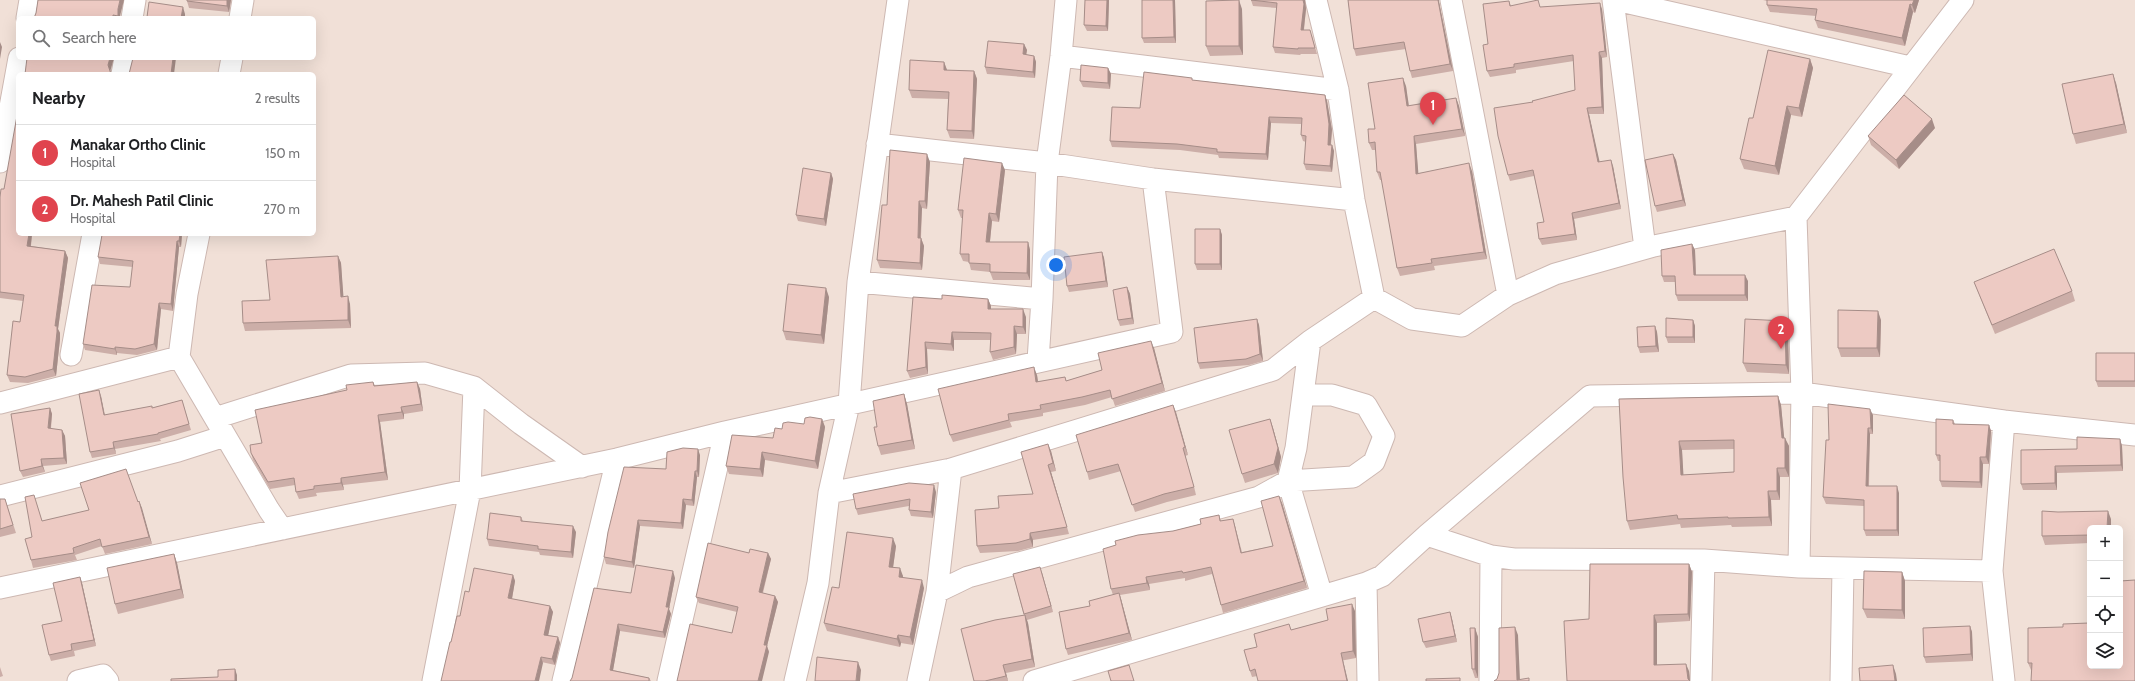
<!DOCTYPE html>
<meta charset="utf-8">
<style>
:root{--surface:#fff;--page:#f2f2f2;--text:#202124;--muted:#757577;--line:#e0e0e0;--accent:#0f766e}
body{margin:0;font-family:Cabin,sans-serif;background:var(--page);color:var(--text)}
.controls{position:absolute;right:12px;bottom:12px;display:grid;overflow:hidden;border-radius:6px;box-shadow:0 4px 16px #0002}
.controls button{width:36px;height:36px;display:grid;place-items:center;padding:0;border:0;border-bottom:1px solid var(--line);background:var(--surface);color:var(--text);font:20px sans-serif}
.you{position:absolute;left:1056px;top:265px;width:14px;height:14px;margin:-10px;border:3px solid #fff;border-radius:50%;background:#1a73e8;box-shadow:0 0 0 6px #1a73e833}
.badge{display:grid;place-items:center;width:26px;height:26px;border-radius:50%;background:var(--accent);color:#fff;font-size:13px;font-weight:700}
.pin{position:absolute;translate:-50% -33px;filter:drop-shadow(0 1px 2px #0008)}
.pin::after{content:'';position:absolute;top:21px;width:14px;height:12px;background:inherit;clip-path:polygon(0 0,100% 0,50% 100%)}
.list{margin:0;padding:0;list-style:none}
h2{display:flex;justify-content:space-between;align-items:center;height:52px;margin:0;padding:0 16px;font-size:17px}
h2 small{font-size:13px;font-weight:400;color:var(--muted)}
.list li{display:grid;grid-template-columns:26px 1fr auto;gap:12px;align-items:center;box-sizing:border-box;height:56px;padding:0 16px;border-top:1px solid var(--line)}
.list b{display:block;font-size:15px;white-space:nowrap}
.list p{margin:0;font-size:13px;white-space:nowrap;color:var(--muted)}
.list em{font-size:13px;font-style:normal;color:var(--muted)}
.icon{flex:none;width:22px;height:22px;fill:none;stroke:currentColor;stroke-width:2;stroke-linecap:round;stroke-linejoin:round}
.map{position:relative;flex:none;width:2135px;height:681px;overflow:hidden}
.search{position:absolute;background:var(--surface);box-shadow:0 4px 16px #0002;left:16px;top:16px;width:300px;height:44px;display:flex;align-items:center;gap:10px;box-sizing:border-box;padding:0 14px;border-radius:6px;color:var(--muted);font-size:15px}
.panel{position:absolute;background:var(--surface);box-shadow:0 4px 16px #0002;left:16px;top:72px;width:300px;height:164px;border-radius:6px}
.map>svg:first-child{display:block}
.residential{fill:#f1e0d7;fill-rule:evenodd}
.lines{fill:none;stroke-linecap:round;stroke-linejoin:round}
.minor-casing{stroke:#cdb8b2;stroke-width:23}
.minor{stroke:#fff;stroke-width:21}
.wall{fill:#ccaea8;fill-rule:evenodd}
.shaded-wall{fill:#a68d88}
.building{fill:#edcac3;stroke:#a68d88;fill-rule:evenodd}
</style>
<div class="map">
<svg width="2135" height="681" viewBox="0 0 2135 681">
<rect width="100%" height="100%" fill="#faefe8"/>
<path class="residential" d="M0 0H2135V681H0ZM18 18H314V58H18ZM18 74H314V234H18ZM2090 528H2120V666H2090Z"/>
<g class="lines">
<g class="minor-casing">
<path id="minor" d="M1316 0 1338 90 1354 200 1374 298
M1451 0 1508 295
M1613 0 1645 248
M1616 0 1910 67
M27 18 30 0
M132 18 135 0
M240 18 243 0
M1061 56 1338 90
M122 74 125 58
M229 74 232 58
M877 144 1047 163 1153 179 1354 200
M0 162 19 58
M1796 217 1802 393 1799 567
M199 234 187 294 179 357 269 510 282 529
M858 282 1042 299
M71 355 93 234
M1038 361 1042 299 1047 163 1061 56 1066 0
M1303 395H1332L1366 405 1384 436 1374 462 1353 477 1288 481 1322 596
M0 403 179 357
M215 418 351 375 425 373 474 387 521 424 582 467
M829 493 951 469 1273 370 1310 341 1374 298 1412 319 1462 326 1508 295 1555 274 1654 246 1796 217 1963 0
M0 496 178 451 225 436
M1427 535 1491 556 1514 559 1704 560 1799 567 1992 571
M0 588 617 459 725 432 1172 332 1153 179
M937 592 951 469
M78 681 103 675 108 681
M433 681 470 490 474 387
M563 681 617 459
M668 681 725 432
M795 681 818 583 829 493 849 404 858 282 898 0
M918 681 937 592 968 577 1259 497 1288 481 1296 448 1310 341
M1034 681 1366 583
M1368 681 1366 583 1382 576 1427 535 1590 396 1802 393 2004 421
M1490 681 1491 556
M1701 681 1704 560
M1841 681 1843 568
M2004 681 1992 571 2004 421 2135 435"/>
</g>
<use href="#minor" class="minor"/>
</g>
<path class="wall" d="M38 0 120 16V18H34L36 13Z
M231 0 229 12 189 8 187 1Z
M1085 0H1109L1108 31H1087L1084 25Z
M1175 0 1176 43H1144L1142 38Z
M1251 0H1305L1306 9 1304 30 1312 36 1317 54H1301L1300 55 1275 53 1273 47 1277 8 1253 6Z
M1348 0H1439V2L1453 71 1412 78 1410 71 1406 49 1356 56 1354 49Z
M1763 0H1919L1915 13 1913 12 1905 46 1818 28 1815 20 1816 16 1770 12 1767 5V1Z
M1509 1 1511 6 1602 9 1607 57 1602 58 1604 114H1589L1599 162 1613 166 1621 209 1574 219 1577 240 1542 245 1539 239 1544 222 1534 176 1510 181 1508 175 1533 102 1575 90 1574 61 1516 70V73L1490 77 1487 71 1488 44Z
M1242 9 1243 55 1210 56 1206 46Z
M1024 44 1027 50 1026 55 1034 56 1036 62 1035 78 987 74 985 67Z
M1810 59 1813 68 1802 117 1791 115 1779 175 1744 169 1740 159 1753 118Z
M944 62 947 70 974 71 977 79 974 139 950 138 947 130 948 99 912 98 909 90Z
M1108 68 1111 74 1110 89 1083 87 1080 81Z
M1192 80 1325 95 1327 101 1332 130 1331 145H1332L1334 151 1332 172 1306 170 1304 164 1306 142 1303 141 1301 135V124L1271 123 1268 160 1219 158 1218 155 1180 150 1112 147 1110 141 1140 108Z
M2116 83 2127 133 2076 144 2073 134Z
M1406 86 1408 106 1456 98 1459 106 1465 136 1416 144 1418 173 1472 171 1487 259 1434 266 1435 270 1400 276 1397 268 1382 180H1380L1377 172 1376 150H1372L1369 143 1375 129Z
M1935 128 1899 169 1871 145 1868 136Z
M1673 154 1676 160 1686 206 1657 212 1655 206Z
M930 162 927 209 922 208 921 238 924 246 922 270 880 268 877 260 887 205Z
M1005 170 999 222 992 221 990 242H1028L1030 250V280H993L990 272 971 270 969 262 963 261 960 254 963 218H961L958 210Z
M831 173 833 179 826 226 798 221 796 215Z
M4 189 32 234 31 246 65 251 68 258 58 329 60 333V339L56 376 28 383 10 382 7 375 20 322 23 301 0 298V197Z
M1220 229 1222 235V270H1197L1195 264Z
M106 234H182L181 247H179L173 311 161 309 157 350 137 355 117 353V355L85 350 83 344 130 287 133 267 100 264 98 257Z
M1692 244 1695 250 1696 275 1748 281V301H1678L1676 295 1675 282H1664L1662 276Z
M1102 252 1104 258 1108 287 1069 292 1067 286Z
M338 256 341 263 343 296 350 304 351 328 245 331 243 323 270 300Z
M1974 282 2072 291 2075 301 1995 334Z
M1127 287 1130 294 1134 324 1120 326 1118 320Z
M829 297 824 344 786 340 783 331Z
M942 299H988L991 306V309L1026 317V334H1017L1016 354 993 360 990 352 991 340H954V351L927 349 928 374 910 378 907 371Z
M1257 319 1259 325 1263 361 1249 365 1200 369 1198 363Z
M1693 320 1695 326V343H1668L1666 337Z
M1881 320 1880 357H1841L1838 348Z
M1655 326 1657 332 1659 352 1640 353 1638 347Z
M1788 330 1789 374 1747 372 1743 363Z
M1154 348 1165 391 1115 406 1112 397 1085 405 1043 413V416L1010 422 1012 427 953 442 950 435 1037 375 1038 382 1065 377 1066 381 1102 370Z
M2135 353V387H2098L2096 381Z
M373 382 375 386 417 382 420 389 423 411 404 414V419L380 422 388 480 343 485 344 490 316 493 317 496 299 499 296 492 295 485 270 489 253 460 251 453 262 443 347 390Z
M904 394 907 404 915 449 881 455 878 446 877 427Z
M101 396 105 415 152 408 182 400 191 430 160 439 161 441 115 449 116 454 92 458 90 452Z
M1778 396 1781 405 1784 438 1789 446V477H1780V500H1771L1772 526 1732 527 1731 525 1681 528 1680 524 1630 530 1627 521 1619 399ZM1734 449V472L1683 475 1682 450Z
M1173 405 1188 455 1185 456 1196 495 1167 502 1135 512 1121 471 1089 480 1087 472Z
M50 408 52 414 51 429 62 430 65 436 67 464 43 466 45 472 23 477 20 471Z
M1873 415V434H1870L1869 486 1899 493V536H1866L1864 530V506L1826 504 1823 497 1829 440Z
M822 419 825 427 818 469 765 460 763 477 729 474 726 466 773 438 782 429 804 424Z
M1270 419 1273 428 1281 457 1278 473 1245 483 1242 474Z
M1953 420 1955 424 1989 425 1991 431 1989 464H1983L1982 488 1942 487 1940 481V461H1938L1936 455Z
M2120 439 2122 446 2123 471 2057 473V490H2023L2021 484 2077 449Z
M1051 451 1056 471 1051 472 1069 534 1033 540V547L1018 551 980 553 977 546 999 508 1033 494Z
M700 455 699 477H697L694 506 686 505 683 529 640 526 634 568 606 564 604 557 666 469Z
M936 492 933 518 911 516 909 510V506L858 515 856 509Z
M0 499H5L16 533 0 537Z
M139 501 152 544 105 554 102 546 75 555 77 560 33 568 31 560 32 537 36 502 42 521Z
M1282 503 1307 588 1223 613 1221 605 1212 574 1185 581V578L1149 584 1150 590 1120 595 1132 640 1068 655 1066 649 1090 606 1113 595 1111 589 1173 531 1201 524 1219 515 1221 521 1233 519 1235 526 1242 552 1273 546Z
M521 517 523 521 576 532 573 558 540 555 539 552 489 546 487 539Z
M2111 519 2090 528V543L2045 545 2042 536Z
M896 546 893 567 903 576V578L924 588 913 645 901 643 900 647 827 631 824 623 839 588Z
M749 553H768L771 559 763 593 775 596 778 602 767 646 769 652 732 633 737 612 699 603 696 597Z
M174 554 177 563 184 598 118 614 115 604Z
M1689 564 1692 572 1690 621 1657 623V665L1689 671 1690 681H1567L1589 619Z
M1902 572 1905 581V619L1867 618 1863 609Z
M1042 573 1053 612 1027 620 1028 623 1035 667 1006 673 1008 681H974L1024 616 1013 574Z
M513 575 515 581 512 599 550 606 553 612 548 635 558 637 560 643 555 665 451 642 469 592Z
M80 577 82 583 96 646 74 651 75 656 51 661 49 655 62 621Z
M675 578 669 609 671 614 665 638 620 631 613 670 649 678 651 681H570L631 593Z
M1355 611 1356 658 1252 677 1250 671 1257 647 1291 630 1328 620Z
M1450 612 1452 619 1457 642 1426 648 1423 642Z
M1970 626 1972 632 1973 661 1926 663 1924 657Z
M2063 627 2135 681 2031 670 2028 663Z
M1475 628 1478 637V678H1475L1472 669Z
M0 667 3 676 0 677Z"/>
<path class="shaded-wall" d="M120 0H124L120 16V18H119L118 16V9Z
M227 0H231L229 12 227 6Z
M1107 0H1109L1108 31 1106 26Z
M1173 0H1175L1176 43 1174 37Z
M1239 0 1242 9 1243 55 1239 46Z
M1303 0H1305L1306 9 1303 36 1301 30Z
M1438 0H1439V2L1453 71 1450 64Z
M1914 0H1919L1915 13 1912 5Z
M1600 3 1602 9 1607 57 1605 51Z
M1910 4 1913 12 1905 46 1902 38Z
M183 7 185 14V18H181Z
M0 42 2 47 0 59Z
M1024 44 1027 50 1025 61 1023 54Z
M1599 52 1602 58 1604 114 1602 107Z
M1034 56 1036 62 1035 78 1033 72Z
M110 58H114L110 72 108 65Z
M173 58H176L174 74H171Z
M1810 59 1813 68 1802 117 1799 108Z
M944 62 947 70V78L944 70Z
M1108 68 1111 74 1110 89 1108 83Z
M974 71 977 79 974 139 972 131Z
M2113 74 2116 83 2127 133 2124 124Z
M1403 78 1406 86 1410 113 1407 106Z
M1325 95 1327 101 1332 130 1330 151 1328 145Z
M1456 98 1459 106 1465 136 1462 129Z
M1787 106 1791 115 1779 175 1775 166Z
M1587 108 1589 114 1601 168 1598 162Z
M1269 117 1271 123 1268 160 1266 154Z
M1932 119 1935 128 1899 169 1896 160Z
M1414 136 1416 144 1419 181 1416 174Z
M1332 145 1334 151 1332 172 1330 166Z
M927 154 930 162 927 209 925 201Z
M1673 154 1676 160 1686 206 1683 200Z
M1611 160 1613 166 1621 209 1619 203Z
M1002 163 1005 170 999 222 996 214Z
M1469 163 1472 171 1487 259 1484 252Z
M831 173 833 179 826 226 824 219Z
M919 201 922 208 920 246 918 238Z
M989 213 992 221 989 250 986 242Z
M1572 213 1574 219 1577 240 1575 234Z
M1220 229 1222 235V270L1220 264Z
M29 234H32L30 252 27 246Z
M180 234H182L181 247 179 241Z
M921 238 924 246 922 270 920 263Z
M177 241 179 247 173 311 171 304Z
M1028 242 1030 250V280L1027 273Z
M1692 244 1695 250 1696 281 1694 275Z
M65 251 68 258 58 329 60 333V339L56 376 53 369 55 326Z
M1102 252 1104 258 1108 287 1106 281Z
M338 256 341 263 344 304 341 297Z
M1745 275 1748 281V301L1745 295Z
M1127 287 1130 294 1134 324 1132 318Z
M826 288 829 297 824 344 821 335Z
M348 296 350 304 351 328 348 320Z
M988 299 991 306V316L988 309Z
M159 303 161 309 157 350 154 344Z
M1023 309 1026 317V334L1023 327Z
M1878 311 1881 320 1880 357 1877 348Z
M1257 319 1259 325 1263 361 1260 354Z
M1693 320 1695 326V343L1693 337Z
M1785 321 1788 330 1789 374 1786 365Z
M1014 326 1017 334 1016 354 1014 347Z
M1655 326 1657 332 1659 352 1656 346Z
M952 332 954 340V351L951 344Z
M1151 341 1154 348 1165 391 1162 383Z
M925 342 927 349 928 374 926 367Z
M115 347 117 353V355L115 349Z
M1034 367 1037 375 1039 389 1036 382Z
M417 382 420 389 423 411 421 404Z
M99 390 101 396 106 422 104 415Z
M904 394 907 404 915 449 912 440Z
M1778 396 1781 405 1785 446 1782 438Z
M1173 405 1176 412 1188 455 1185 447Z
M401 407 404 414V419L402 412Z
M50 408 52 414 50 434 48 428Z
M1870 409 1873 415V434L1871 428Z
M378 415 380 422 388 480 385 472Z
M822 419 825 427 818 469 815 461Z
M1270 419 1273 428 1281 457 1278 473 1274 464Z
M1989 425 1991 431 1989 464 1986 457Z
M1868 428 1870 434 1868 493 1866 486Z
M62 430 65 436 67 464 64 458Z
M1785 438 1789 446V477L1785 468Z
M2120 439 2122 446 2123 471 2121 465Z
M1679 441 1682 450 1684 484 1681 475Z
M113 442 115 449 116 454 114 448Z
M1048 444 1051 451 1056 471 1053 463Z
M1183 448 1185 456 1196 495 1194 487Z
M698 449 700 455 699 477 697 471Z
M762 452 765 460 763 477 760 469Z
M1980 457 1983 464 1982 488 1980 482Z
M41 459 43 466 45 472 42 466Z
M1048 465 1051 472 1069 534 1067 527Z
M2055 466 2057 473V490L2055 483Z
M1777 468 1780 477V500L1777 491Z
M695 471 697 477 694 506 692 500Z
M341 478 343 485 344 490 341 483Z
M934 485 936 492 933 518 931 512Z
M1897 486 1899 493V536L1897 530Z
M1768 491 1771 500 1772 526 1769 517Z
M1279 496 1282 503 1307 588 1304 581Z
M683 499 686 505 683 529 681 523Z
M139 501 142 508 152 544 149 537Z
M2108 511 2111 519V528H2107Z
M1233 519 1235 526 1243 560 1241 553Z
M638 520 640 526 634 568 632 562Z
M573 526 576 532 573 558 571 552Z
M1030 533 1033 540V547L1030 539Z
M893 538 896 546 892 575 889 567Z
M768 553 771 559 761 598 759 592Z
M174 554 177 563 184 598 181 589Z
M1689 564 1692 572 1690 621 1688 614Z
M1040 567 1042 573 1053 612 1051 606Z
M900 568 903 576 901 585 899 577Z
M673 571 675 578 669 609 671 614 665 638 663 632 666 607Z
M1902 572 1905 581V619L1902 610Z
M513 575 515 581 511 604 508 598Z
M80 577 82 583 96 646 94 640Z
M1146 577 1149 584 1150 590 1147 583Z
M922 580 924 588 913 645 910 637Z
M1119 593 1121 599 1132 640 1129 633Z
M775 596 778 602 767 646 769 652 762 681H758L764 645Z
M1352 604 1355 611 1356 658 1353 651Z
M550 606 553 612 547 641 544 635Z
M1450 612 1452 619 1457 642 1455 636Z
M1025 615 1028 623 1035 667 1032 659Z
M1654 615 1657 623V673L1654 665Z
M618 624 620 631 612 676 610 670Z
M1970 626 1972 632 1973 661 1971 654Z
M1515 627 1518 635 1520 681 1517 680Z
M1475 628 1478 637V678L1475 669Z
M898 635 901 643 900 647 897 639Z
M558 637 560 643 555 665 552 659Z
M1341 653 1343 660 1348 681H1347Z
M541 657 543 663 539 681H535Z
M858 662 861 670 860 681H856Z
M1686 664 1689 671 1690 681 1688 679Z
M1003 665 1006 673 1008 681 1006 676Z
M1893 665 1896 674 1897 681H1895Z
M235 669 237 675V681H235Z"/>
<path class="building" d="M38 0H120L118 9V16L113 15V18H34L36 13Z
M187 0H227V6L187 1Z
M1085 0H1107L1106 26 1084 25Z
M1142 0H1173L1174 37 1142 38Z
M1239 0V46H1206V1Z
M1251 0H1303L1304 4 1301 30H1310L1315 48H1298V49L1273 47 1277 3Z
M1348 0H1438L1450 64 1410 71 1404 42 1354 49Z
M1538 0 1540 7 1600 3 1605 51 1599 52 1602 107 1587 108 1598 162 1611 160 1619 203 1572 213 1575 234 1539 239 1537 223 1544 222 1533 170 1508 175 1498 136 1494 108 1533 102 1532 101 1575 90 1573 55 1514 64V67L1487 71 1483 45 1488 44 1483 4 1509 1 1510 6Z
M1767 0H1914L1912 5 1910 4 1902 38 1815 20 1817 9 1767 5Z
M149 2 183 7 181 18H141V17H147Z
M988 41 1024 44 1023 54 1034 56 1033 72 985 67Z
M1768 50 1810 59 1799 108 1787 106 1775 166 1740 159 1749 118H1753Z
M27 58H110L108 65 111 74H25Z
M133 58H173L171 74H129Z
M910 60 944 62V70L974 71 972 131 947 130 949 92 909 90Z
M1081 65 1108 68V83L1080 81Z
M1144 72 1192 78V80L1325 95 1329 124 1328 145H1332L1330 166 1304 164 1306 136 1301 135 1302 118 1269 117 1266 154 1217 152V149L1177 144 1110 141 1112 107 1140 108Z
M2113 74 2124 124 2073 134 2062 84Z
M1403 78 1407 106 1456 98 1462 129 1414 136 1416 174 1469 163 1484 252 1431 259 1432 263 1397 268 1380 172H1377L1375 142 1369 143 1368 129H1375L1368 83Z
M1904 95 1932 119 1896 160 1868 136Z
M18 110V234H29L27 246 65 251 55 326H57V332L53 369 25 377 7 375 13 321 20 322 24 295 0 292V197L1 189H4Z
M890 150 927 154 925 201H919L918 238H921L920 263 877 260 882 205H887Z
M1673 154 1683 200 1655 206 1645 160Z
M964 158 1002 163 996 214 989 213 986 242H1028L1027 273 990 272V264L969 263V254H960L963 210H958Z
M803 168 831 173 824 219 796 215Z
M1195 229H1220V264H1195Z
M106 234H180L179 241H177L171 304 159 303 154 344 135 349 115 347V349L83 344 92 285 130 287 133 261 98 257 102 235H106Z
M1692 244 1694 275H1745V295H1676L1675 276H1662L1661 250Z
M2054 249 2072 291 1992 325 1974 282Z
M1102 252 1106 281 1067 286 1064 257Z
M338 256 341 297 348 296V320L243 323 242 301 270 300 266 260Z
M788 284 826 288 821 335 783 331Z
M1127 287 1132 318 1118 320 1113 290Z
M942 295 988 299V309H1023V327L1014 326V347L990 352 991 333 952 332 951 344 925 342 926 367 907 371 913 297 942 299Z
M1838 310 1878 311 1877 348H1838Z
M1666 318 1693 320V337H1666Z
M1257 319 1260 354 1246 359 1198 363 1194 328Z
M1745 319 1785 321 1786 365 1743 363Z
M1655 326 1656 346 1638 347 1637 327Z
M1151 341 1162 383 1112 399 1110 390 1082 397 1040 405 1041 409 1008 414 1009 420 950 435 938 389 1034 367 1036 382 1065 377 1066 381 1102 370 1098 353Z
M2096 353H2135V381H2096Z
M373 382 374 386 417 382 421 404 401 407 402 412 378 415 385 472 341 478V483L314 486V489L296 492 294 478 268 482 251 453 250 445 262 443 255 410 347 390 346 385Z
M99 390 104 415 152 406V408L182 400 189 424 158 433V434L113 442 114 448 90 452 79 394Z
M904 394 912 440 878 446 874 427H877L873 401Z
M1778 396 1782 438H1785V468H1777V491H1768L1769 517 1728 518V517L1678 519 1677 515 1627 521 1623 477 1619 399ZM1734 440V472L1681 475 1679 441Z
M1828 404 1870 409 1871 428H1868L1866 486H1897V530H1864V500L1823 497 1826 440H1829Z
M1173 405 1185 447 1183 448 1194 487 1164 494 1132 505 1118 464 1087 472 1076 435Z
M50 408 48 428 62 430 64 458 41 459 42 466 20 471 11 414Z
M810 417 822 419 815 461 762 452 760 469 726 466 732 435 773 438 775 428 782 429 783 423 788 422 804 424 805 418Z
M1270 419 1278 448 1274 464 1242 474 1229 430Z
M1936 419 1953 420V424L1989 425 1986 457H1980V482L1940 481V455H1936Z
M2077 437 2120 439 2121 465 2055 466V483L2021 484V450L2077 449Z
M1048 444 1053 463 1048 465 1067 527 1030 533V539L1016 543 977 546 975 510 999 508 998 496 1033 494 1021 452Z
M683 448 698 449 697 471H695L692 500 683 499 681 523 638 520 632 562 604 557 608 532 624 467 666 469 667 452Z
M126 469 138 502 139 501 149 537 102 547 100 539 73 548 74 553 31 560 25 539 32 537 25 497 34 495 42 521 89 510 80 483Z
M909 483 934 485 931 512 909 510 910 499 856 509 853 494Z
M1279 496 1304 581 1221 605 1211 567 1183 573 1182 571 1146 577 1147 583 1111 589 1103 549 1116 545 1115 541 1138 535 1173 531 1201 524 1200 519 1219 515 1220 521 1233 519 1241 553 1273 546 1261 501Z
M0 499H5L13 525 0 529Z
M2042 511 2058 512 2108 511 2107 528H2090V535L2042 536Z
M490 513 521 517V521L573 526 571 552 538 549V546L487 539Z
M847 532 893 538 889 567 900 568 899 577 922 580 910 637 898 635 897 639 824 623 832 587 839 588Z
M708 543 749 553 750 549 768 553 759 592 775 596 764 645H767L758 681H677L690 624 732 633 738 607 696 597Z
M174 554 181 589 115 604 107 568Z
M1590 564H1689L1688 614 1654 615V665L1686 664 1688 679 1690 681H1567L1566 663 1564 621 1589 619Z
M636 565 673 571 666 607H669L663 632 618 624 610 670 649 678V681H570L572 678 594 588 631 593Z
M1040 567 1051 606 1024 614 1013 574Z
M474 568 513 575 508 598 550 606 544 635 558 637 552 659 541 657 535 681H441L450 642H451L457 616H460L465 591 469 592Z
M1864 571 1902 572V610L1863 609Z
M80 577 94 640 71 644 72 650 49 655 42 625 62 621 53 583Z
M2135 580V681H2031L2032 663H2028V628L2063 627V624L2089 623 2090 586V666H2120V581Z
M1119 593 1129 633 1066 649 1059 612 1090 606 1089 601Z
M1352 604 1353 651 1341 653 1347 681H1258L1255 669 1250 671 1244 650 1257 647 1254 634 1289 624 1291 630 1328 620 1326 609Z
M1450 612 1455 636 1423 642 1418 619Z
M1025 615 1032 659 1003 665 1006 676 985 681H974L961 629 995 620Z
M1970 626 1971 654 1924 657 1923 628Z
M1515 627 1517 680 1529 678V681H1494L1497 679 1499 673V628Z
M1470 628H1475V669H1472Z
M817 657 858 662 856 681H815Z
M1129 665 1134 681H1111L1108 671Z
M1893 665 1895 681H1860L1859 668Z
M235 669V681H171V679L218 677V670Z
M1460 678V681H1426V679Z"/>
</svg>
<div class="controls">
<button>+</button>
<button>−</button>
<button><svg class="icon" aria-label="locate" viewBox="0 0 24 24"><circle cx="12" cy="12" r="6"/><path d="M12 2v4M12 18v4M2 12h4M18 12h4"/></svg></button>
<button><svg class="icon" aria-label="layers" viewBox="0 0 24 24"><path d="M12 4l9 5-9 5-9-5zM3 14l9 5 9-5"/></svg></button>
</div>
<div class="you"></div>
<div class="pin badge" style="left:1433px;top:125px;background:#e0444e">1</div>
<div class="pin badge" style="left:1781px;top:349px;background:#e0444e">2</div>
<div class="search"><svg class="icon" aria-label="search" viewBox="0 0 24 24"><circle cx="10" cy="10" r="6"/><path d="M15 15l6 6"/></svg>Search here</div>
<section class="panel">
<h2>Nearby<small>2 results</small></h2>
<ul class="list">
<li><span class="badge" style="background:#e0444e">1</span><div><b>Manakar Ortho Clinic</b><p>Hospital</p></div><em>150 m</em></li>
<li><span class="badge" style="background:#e0444e">2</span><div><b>Dr. Mahesh Patil Clinic</b><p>Hospital</p></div><em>270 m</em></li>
</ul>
</section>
</div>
